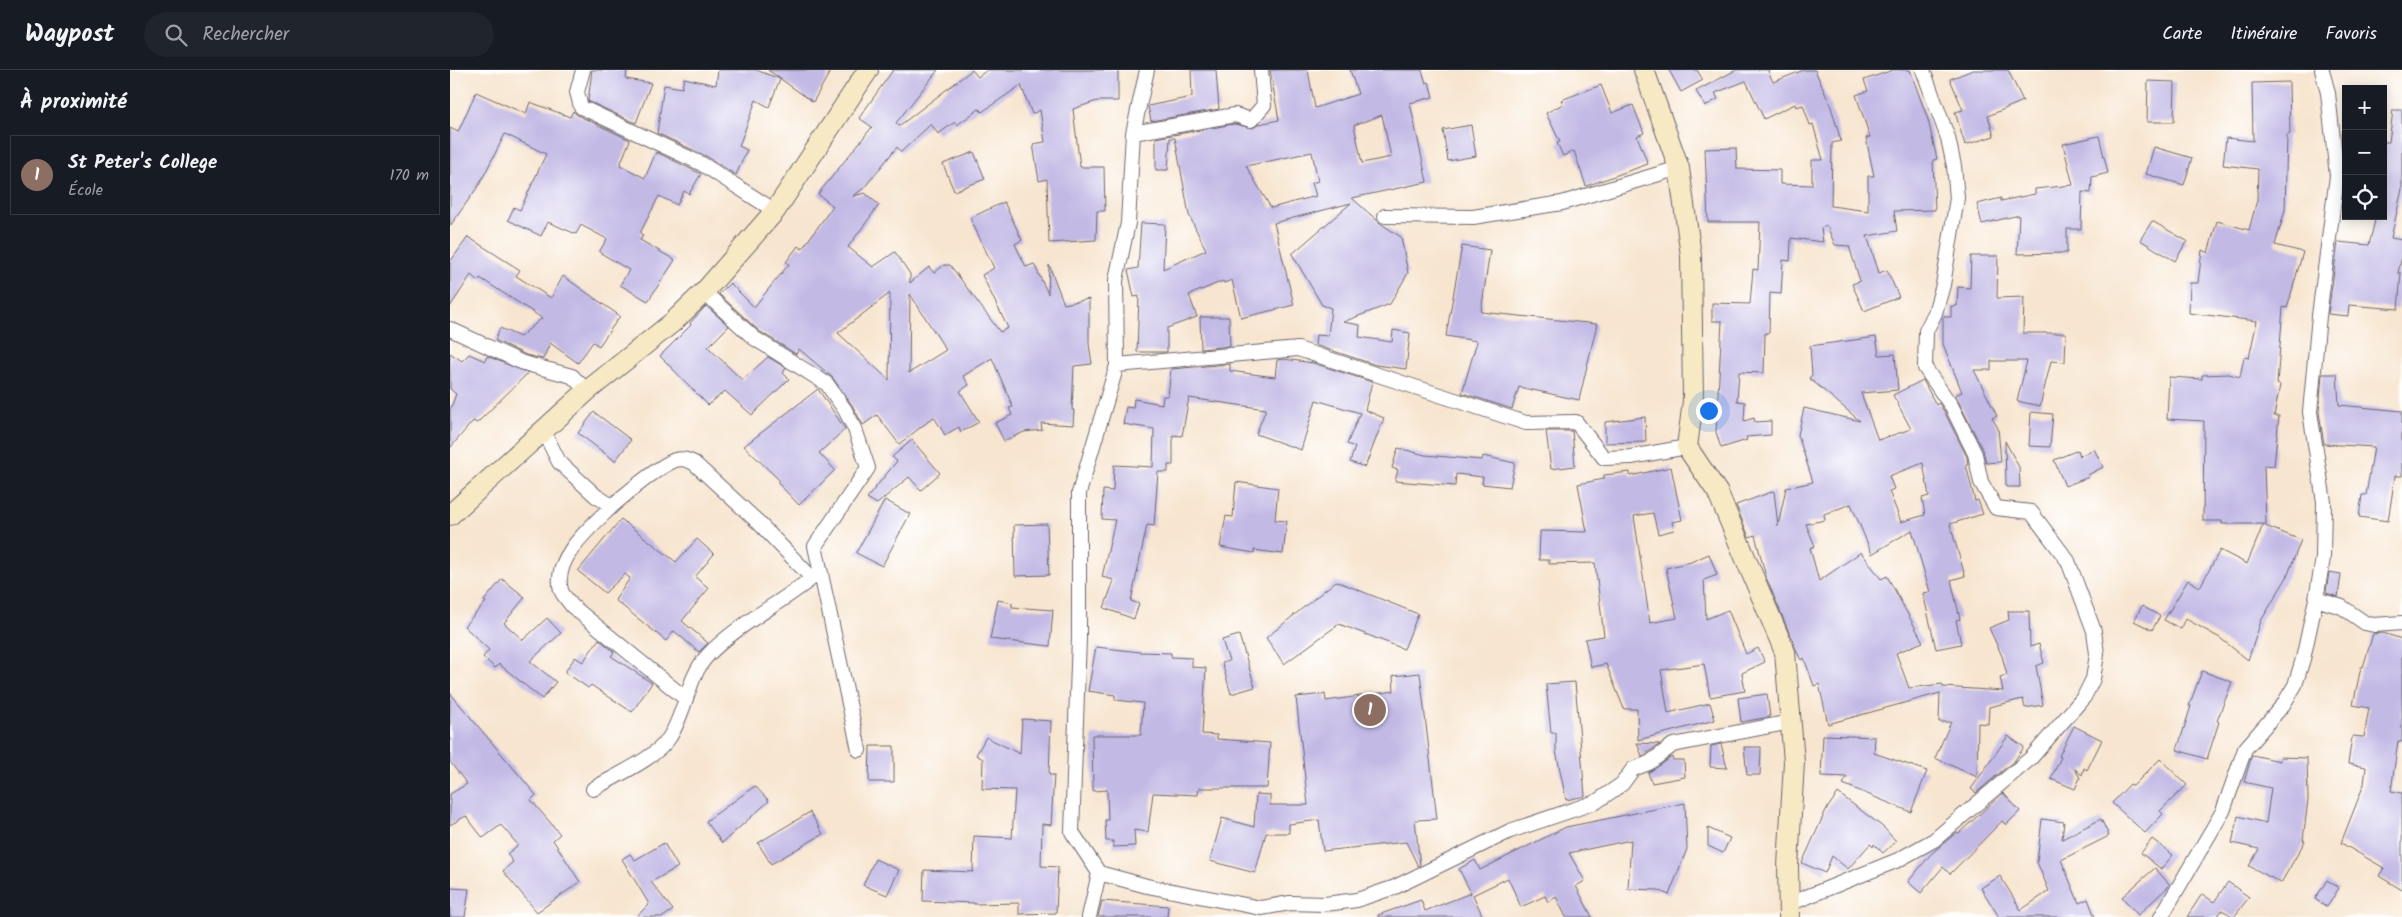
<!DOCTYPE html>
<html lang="fr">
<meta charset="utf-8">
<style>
:root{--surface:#171b24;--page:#20242c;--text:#f1f3f6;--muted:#9ea1a6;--line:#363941;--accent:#ea580c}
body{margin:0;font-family:Kalam,sans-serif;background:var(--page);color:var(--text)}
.controls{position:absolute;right:15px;top:15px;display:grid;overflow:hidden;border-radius:0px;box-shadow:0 2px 12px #0003}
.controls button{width:45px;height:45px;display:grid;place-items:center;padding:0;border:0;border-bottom:1px solid var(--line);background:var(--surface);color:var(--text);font:25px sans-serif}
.you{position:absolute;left:1258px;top:340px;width:18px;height:18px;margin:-12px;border:4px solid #fff;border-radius:50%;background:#1a73e8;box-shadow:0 0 0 8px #1a73e833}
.badge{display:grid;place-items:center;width:32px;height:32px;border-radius:50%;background:var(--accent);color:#fff;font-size:16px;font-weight:700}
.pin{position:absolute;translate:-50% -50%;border:2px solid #fff;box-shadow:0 1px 5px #0006}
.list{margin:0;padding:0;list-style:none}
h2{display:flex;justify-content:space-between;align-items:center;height:65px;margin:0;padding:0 20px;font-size:21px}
h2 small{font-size:16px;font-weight:400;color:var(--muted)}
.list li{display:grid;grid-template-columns:32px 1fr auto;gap:15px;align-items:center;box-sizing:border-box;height:80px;margin:0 10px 10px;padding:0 10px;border:1px solid var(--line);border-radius:0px}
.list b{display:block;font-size:19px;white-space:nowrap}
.list p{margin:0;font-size:16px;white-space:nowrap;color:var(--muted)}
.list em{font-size:16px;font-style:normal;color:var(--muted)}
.icon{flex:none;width:28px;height:28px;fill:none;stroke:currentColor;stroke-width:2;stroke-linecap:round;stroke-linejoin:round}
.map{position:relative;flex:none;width:1952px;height:847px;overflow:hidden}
header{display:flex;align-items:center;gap:30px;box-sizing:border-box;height:70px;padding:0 25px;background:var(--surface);border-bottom:1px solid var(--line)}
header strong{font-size:24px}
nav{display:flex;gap:28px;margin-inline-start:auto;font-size:18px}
.search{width:350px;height:45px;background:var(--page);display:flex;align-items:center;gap:12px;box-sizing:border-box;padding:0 18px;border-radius:28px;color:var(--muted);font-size:19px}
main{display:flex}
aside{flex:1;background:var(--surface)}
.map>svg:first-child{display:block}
.building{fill:#c2bae5;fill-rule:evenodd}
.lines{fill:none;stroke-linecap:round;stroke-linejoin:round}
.minor-casing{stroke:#6d666f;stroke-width:16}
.secondary-casing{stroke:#6d666f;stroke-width:22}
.minor{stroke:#fff;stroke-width:14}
.secondary{stroke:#f6e9c3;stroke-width:20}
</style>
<header>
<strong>Waypost</strong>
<div class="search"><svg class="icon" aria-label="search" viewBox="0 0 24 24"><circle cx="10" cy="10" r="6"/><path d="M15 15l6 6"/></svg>Rechercher</div>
<nav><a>Carte</a><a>Itinéraire</a><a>Favoris</a></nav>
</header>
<main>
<aside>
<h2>À proximité<small></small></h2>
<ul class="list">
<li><span class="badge" style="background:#8d6e63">1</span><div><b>St Peter's College</b><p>École</p></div><em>170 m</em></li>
</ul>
</aside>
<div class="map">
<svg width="1952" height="847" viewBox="0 0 1952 847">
<rect width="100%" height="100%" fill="#fff"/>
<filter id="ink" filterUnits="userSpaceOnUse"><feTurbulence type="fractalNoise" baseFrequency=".02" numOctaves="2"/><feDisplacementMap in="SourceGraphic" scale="10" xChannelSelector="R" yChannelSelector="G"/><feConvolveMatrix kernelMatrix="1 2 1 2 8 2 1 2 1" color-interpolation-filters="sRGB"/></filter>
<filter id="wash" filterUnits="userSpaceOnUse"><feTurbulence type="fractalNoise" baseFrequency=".0096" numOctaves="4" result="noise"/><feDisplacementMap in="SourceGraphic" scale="20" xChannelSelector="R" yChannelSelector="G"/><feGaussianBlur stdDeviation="1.12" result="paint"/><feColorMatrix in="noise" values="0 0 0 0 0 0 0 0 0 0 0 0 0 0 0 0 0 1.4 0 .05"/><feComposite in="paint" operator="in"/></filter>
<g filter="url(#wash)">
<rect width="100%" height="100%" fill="#f7e5cf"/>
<g id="blocks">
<path class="building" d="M142 0H177L176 9 201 13 186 53 138 31Z
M268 0H306L330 9 319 37 306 30 289 76 297 80 286 105 256 86 207 63 214 15 232 18 234 8 266 15Z
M318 0H381L363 32Z
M443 0H488L446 53 449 56 522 0 528 7 537 0H668V31H647L623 39 630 97H654L655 141H647L646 170 599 173 597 109 589 111 583 74 595 72 590 40 582 44 571 15 532 42 529 39 507 55 505 52 488 64 481 54 451 82 447 77 414 118 403 126 415 123 429 135 398 177 423 197 445 182 460 204V213L479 197 484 203 494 195H500L550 262 558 258 532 205 544 198 520 148 554 132 572 170 565 174 576 197 584 194 598 224 599 195 614 234 639 229V274L642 294 624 296 622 340H624L623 355 591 353 592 360 574 362 554 371 545 353 562 345 559 338 563 337 542 288 513 306 519 315 510 321 529 352 511 362 509 357 495 365 484 347 449 374 427 345 413 355 402 335 382 307 349 279 346 284 309 261 269 224 280 213 304 237 339 194 336 192 348 176 352 179 383 136 368 124 422 57 409 48ZM440 223 439 310 388 263ZM460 224 496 280 459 303Z
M741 0H766L769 39 701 51 698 36 742 27Z
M820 0H858L865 38 908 24 900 0H972L976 13 979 12 983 27 960 33 977 112 902 128 930 153 951 167 958 203 940 234 893 252 910 255 909 267 942 272 943 260 960 263 956 299 926 295 865 275 866 265 878 266 881 238 872 235 842 184 901 133 824 153 844 235 791 248 782 210 774 213 773 211 739 225 747 247 717 258V282H687L689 226 684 227 678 200 688 198 691 153 715 154 713 199 756 180 739 145 725 68H720L718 100H706V68L784 54 803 58 809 54 829 50ZM932 45 941 87 912 93 904 55ZM862 82 868 111 862 113 866 126 821 138 796 96Z
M1219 0H1247L1253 10 1231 22Z
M1286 0H1321L1318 1 1323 12 1354 0H1365L1381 37 1391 71 1382 73 1381 136 1418 141V106H1424L1416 68 1420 67 1406 25 1418 21 1414 10 1443 0H1460L1478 50 1487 89 1483 90 1485 140 1444 141 1447 161 1417 166 1429 203 1437 200 1449 227 1414 241 1402 214 1410 211 1399 176 1385 175 1377 156 1371 158 1373 172 1341 168 1340 191 1333 190 1331 224 1320 223 1319 263H1315L1314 303 1289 302 1287 331 1295 332 1294 351 1304 348 1305 352 1321 351V365L1296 367 1297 370 1271 378 1266 362 1272 251H1262V233L1300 234 1303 199 1308 200 1310 152H1258L1255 79 1286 78 1287 99 1330 100V114L1362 115V90H1373L1363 54 1360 55 1353 35 1346 37 1345 34 1314 49 1296 11 1265 23 1268 29 1255 36 1246 21Z
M1523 0H1558L1573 31 1538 46 1544 66 1515 75 1505 42 1513 40 1500 9Z
M1698 11 1725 12 1724 52H1697Z
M1839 12 1840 64 1837 65 1835 140 1825 175 1853 182 1837 238 1833 237 1827 314 1830 315 1824 346H1829L1824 396 1814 395 1816 454H1772V451H1753L1754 351 1717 349 1719 307 1752 309V305L1779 304 1790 307 1794 287 1799 288 1807 251 1739 243 1740 213H1748L1752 180 1758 183 1767 151 1799 160 1807 130 1808 99 1773 95 1776 68 1803 71 1802 13Z
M1151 15 1162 43 1183 35 1194 63 1187 66 1198 94 1136 116 1124 81 1113 86 1107 73 1110 72 1096 43 1113 34 1111 30Z
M26 22 76 44 80 32 120 47 123 41 127 45 180 70 170 95 195 108 206 82 251 104 239 124 234 121 227 135 209 126 190 163 193 166 190 170 225 190 198 231 170 215 179 200 149 182 157 169 131 155 126 164 98 152 91 166 58 150 64 137 70 140 96 84 55 64 29 115 0 156V58L8 62Z
M1943 40H1952V119L1941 168 1952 170V186L1948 203H1951L1948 239 1899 235 1898 246 1878 244 1888 172 1919 175 1926 146H1933V72H1939Z
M1021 55 1026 86 998 91 993 60Z
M1649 66 1658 103 1642 107 1641 123 1632 122 1631 159H1617V183L1567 184 1569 145 1532 154 1527 134 1551 128V131L1585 124V119L1623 115 1613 74Z
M1704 77 1742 88 1734 115 1696 104Z
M524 82 535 109 504 121 493 94Z
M1702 151 1737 171 1725 191 1690 170Z
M18 167 70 200 66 206 101 228 113 206 170 246 149 276 143 272 128 293 100 273 93 289 76 285 45 270 50 258 70 267 92 248 30 208 28 211 21 205 0 237V192Z
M1012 176 1040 180 1031 242 1147 254 1129 330 1069 317 1062 339 1012 323 1027 271 996 266Z
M1521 186H1548L1547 228 1574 227 1573 263H1616L1615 292 1601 291 1590 336 1567 331 1577 291H1541V300H1524L1547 346 1542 348 1548 358 1551 392 1536 393 1533 380 1505 325 1512 322 1493 274V247H1501V236H1507L1508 217 1520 218Z
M256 236 279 256 258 277 292 310 318 287 336 298 333 303 339 309 302 345 275 321 258 335 210 286 241 255 240 253Z
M750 247H779L780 276 751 279Z
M1426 267 1429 285 1445 284 1448 320 1411 323 1428 370 1461 359 1443 325 1473 310 1486 335 1489 333 1494 341 1517 387 1518 395H1516L1525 431 1528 430 1533 444 1500 454 1515 506 1501 510 1510 549 1506 550 1511 574 1486 579 1473 523 1480 522 1462 460 1422 484 1401 434 1374 444 1375 450 1356 454 1365 476 1360 478 1369 511 1411 482 1431 509 1437 506 1473 572 1446 583 1459 618 1492 614 1493 617 1553 621 1550 607 1557 605 1552 586 1539 558 1559 550 1558 541H1579L1580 577 1589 574 1594 593 1586 596 1593 635 1575 638 1573 629 1539 637 1538 654 1528 653 1527 707 1485 688 1501 652H1489L1490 623 1378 654 1369 614 1364 616 1354 588 1351 590 1347 582 1316 507 1305 465 1299 467 1286 435 1324 421 1328 456 1336 418 1363 412 1348 365 1354 338 1410 351 1359 308 1362 305 1360 276ZM1473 393 1479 426 1472 428 1475 445 1451 452 1439 421 1444 419 1439 406Z
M0 283 12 291 19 284 35 291 37 286 78 303 27 353 23 351 0 378V340L6 324 0 319Z
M834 289 863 293 922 312 915 340 934 348 915 397 900 392 905 377 897 374 910 343 866 330 851 380 806 364 816 339 739 328 732 366 723 365V395H718V402H708L704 456 697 455 681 531 689 534 684 549 654 538 664 510 652 507 665 450 652 449 653 420 663 421 664 395 703 397 704 359 673 354 676 337 683 338 684 329 712 334 713 326H718L721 299 780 294V301L825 307 827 290Z
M1872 304H1887L1889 335 1952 341V406H1945L1938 451 1909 447 1912 425H1916L1924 377 1874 374 1869 342Z
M368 319 395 359 369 383 385 400 349 435 327 412 329 410 294 376Z
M144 342 181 370 165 391 128 363Z
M1581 342 1603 344 1600 377 1579 376Z
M1195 347 1196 372 1155 373V352Z
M1096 361H1122L1125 396 1101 399Z
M462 370 490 403 471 420 459 407 427 434 417 428 447 391 442 387Z
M1555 371 1569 397 1570 417H1556Z
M948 378 975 385 1032 390 1033 386 1065 393 1060 417 1032 414 1033 407 1006 404 1005 416 945 411 948 400 942 398Z
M1644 379 1653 397 1638 405 1639 407 1615 416 1604 390 1628 380 1630 386Z
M1221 397 1232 450 1222 452 1224 460 1208 464 1203 443 1184 446 1200 553 1227 548 1216 498 1241 492 1259 484 1267 505 1254 510 1256 549 1278 540 1296 584 1308 578 1315 592 1292 603 1295 621 1260 627 1254 594 1211 600 1218 643 1260 633 1265 650 1188 670 1187 639H1174L1156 594 1141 597 1135 569 1154 566 1145 493 1099 494V490H1089L1090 461 1137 462 1128 414 1154 409V405L1180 402V406Z
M786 412 828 418 825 450 837 451 833 484 804 480V483L770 477 776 446 783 447Z
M435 430 460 444 432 496 406 483Z
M171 449 226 492 247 469 264 484 245 507 259 518 232 551 258 573 249 582 224 561 216 571 165 530 180 508 175 504 155 523 128 501Z
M597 454 599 505 565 506 564 455Z
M1813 455 1851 470 1837 507 1811 551 1798 590 1770 568 1736 549 1731 559 1714 550 1738 510 1750 517 1770 480 1797 494Z
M1879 502 1891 504 1888 527 1876 523Z
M52 509 75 527 54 553 73 570 97 548 111 563 80 591 106 612 92 629 49 594 45 598 33 587 39 580 14 556 36 532 34 531Z
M886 511 968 544 954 579 889 554 834 594 816 568Z
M548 530 562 533V537L603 540 600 576 540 569Z
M1692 536 1710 546 1702 560 1684 551Z
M1933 563 1952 569V672L1948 671 1941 721 1952 723V820L1929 806 1934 798 1891 773 1914 714 1916 697 1898 694 1902 666 1914 667 1919 638 1903 635 1911 597H1913L1923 564Z
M789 565 805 617 781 624 772 593 779 591 772 570Z
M149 569 164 582 161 586 202 613 182 642 141 615 138 618 115 602 125 587 133 592Z
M646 577 690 582 721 583V587L742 588V597L756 598 752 664 767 665V669L820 673 817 718H749L748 725 703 723 698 762 684 760 685 776 663 777V771H656L655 750H658L657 720 643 721 642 665H691L693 633 665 630V625L638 621Z
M1752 601 1782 612 1767 651 1769 652 1757 689 1727 680 1741 636H1739Z
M970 603 987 749 965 750 970 795 968 796 956 772 873 781 869 750 839 754V763H816L805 803 760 791 772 748 804 757 806 724 820 725V735H858L846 627 875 624 876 631 944 621 943 606Z
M1125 612 1135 726 1116 730 1106 681V663H1101L1096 614Z
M0 623 86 725 81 730 110 764 103 770 130 812 87 842 53 801 63 792 57 784 68 775 51 755 33 768 16 746 0 755V724L17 714 0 692Z
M1317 624 1320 647 1291 652 1288 628Z
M572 649 601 651 599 705H604L601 755 592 754 591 796 608 797 606 843 569 844V833L524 834V833L473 831 474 800 523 802 524 766 562 768 565 720 532 719 533 689 526 685 536 667 570 684Z
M1624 656 1652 670 1637 700 1634 698 1632 705 1625 699 1630 708 1625 719 1601 709 1611 687 1609 686Z
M1373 665 1425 667 1424 683 1477 701 1461 742 1393 714 1397 707 1371 706Z
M1558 666 1574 677 1565 690 1526 723 1521 719Z
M1187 673 1210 674 1192 686Z
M1271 674 1277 698 1260 697 1261 676Z
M420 676H444V712H419Z
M1294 677H1311L1310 705H1297Z
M1802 685 1830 691V687L1857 688 1858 730 1853 770 1855 771 1831 813 1799 796 1809 779 1782 773 1788 746 1816 753 1821 718 1794 712Z
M1222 687 1223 690H1234L1235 707 1202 713 1198 703Z
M1710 689 1737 715 1710 741 1713 744 1695 763 1662 733 1680 714 1683 716Z
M305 716 319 731 272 773 256 751Z
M1388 723 1433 757 1446 771 1433 783 1424 774 1423 777 1420 774 1398 799 1382 786 1375 803 1352 793 1376 740Z
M1553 723 1570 741 1556 755 1552 751 1500 804 1493 797 1471 823 1458 812 1481 784 1507 762 1509 763Z
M1235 733 1237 779 1219 825 1208 820 1178 819 1181 770 1119 783 1135 811 1126 816 1142 847H1116L1106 827 1098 832 1095 826 1071 837 1058 808 1023 825 1033 847H928V845L971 830 975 841 1021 823 1009 799 1025 790 1030 800 1116 757Z
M360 742 373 764 321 794 308 773Z
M1592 749 1614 752 1612 769 1651 749 1659 766 1611 790 1629 833 1638 829 1645 847H1549L1531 818 1550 806 1571 840 1599 821 1587 792Z
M1258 758 1280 768 1273 783 1258 776Z
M1702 769 1723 785 1711 799 1691 783Z
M214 773 228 797 201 812 223 840 213 847H186L199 834 172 789 180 784 185 790Z
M425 789 449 800 437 825 413 815Z
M1705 798 1720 815 1688 845 1672 827Z
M1877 810 1889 818 1877 837 1865 829Z
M1778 812 1799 827 1784 847 1772 840 1767 847H1737L1752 824 1764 832Z
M0 818 19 819 15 847H0Z
M652 831 718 836 717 847H648Z"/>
</g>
</g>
<g filter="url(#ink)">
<use href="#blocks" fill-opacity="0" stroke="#6d666f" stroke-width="1"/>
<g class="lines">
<g class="minor-casing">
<path id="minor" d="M133 0 127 22 131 37 252 94 325 141
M697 0 683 63 678 153 666 210 667 295 629 423V568L622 762 649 803 697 816 811 838 840 833 875 834 907 830 945 817 1060 761 1146 732 1172 714 1183 699 1199 693 1223 675 1340 652
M683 63 785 45 801 50 814 35 811 0
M935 146 1023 147 1112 133 1229 98
M254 222 304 268 377 314 395 340 405 359 418 398 365 476 409 680
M0 259 73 293 122 306 137 321
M667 295 848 279 1076 353 1126 352 1154 388 1181 387 1237 377
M94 362 109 392 146 426 162 436C177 423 208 397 225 390 233 388 238 390 244 393L308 452 362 508C328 535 288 554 258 585 237 607 236 643 219 668 206 688 165 706 143 719
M162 436C143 455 102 488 111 520 112 525 119 531 122 536L236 629
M1866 529 1892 537 1915 553 1924 555 1952 553
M1339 834 1448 790 1484 770 1581 688 1634 627 1643 609 1647 584 1644 561 1618 491 1581 442 1546 438 1531 412 1525 384 1502 337 1475 298 1476 261 1485 243 1493 215 1507 128 1504 96 1498 68 1473 0
M639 847 649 803
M1711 847 1773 741 1795 679 1833 635 1845 615 1853 589 1866 529 1873 488 1874 432 1860 342 1869 246 1887 106 1878 23 1872 0"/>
</g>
<g class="secondary-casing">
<path id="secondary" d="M1194 0 1229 98 1241 186 1243 331 1237 377 1268 423 1335 582 1344 692 1338 796 1339 847
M0 445 137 321 223 252 254 222 325 141 418 0"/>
</g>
<use href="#minor" class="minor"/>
<use href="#secondary" class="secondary"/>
</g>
</g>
</svg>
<div class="controls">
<button>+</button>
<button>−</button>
<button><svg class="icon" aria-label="locate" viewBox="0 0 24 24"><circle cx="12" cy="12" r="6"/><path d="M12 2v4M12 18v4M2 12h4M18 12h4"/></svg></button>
</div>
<div class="you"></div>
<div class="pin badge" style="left:920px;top:640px;background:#8d6e63">1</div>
</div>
</main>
